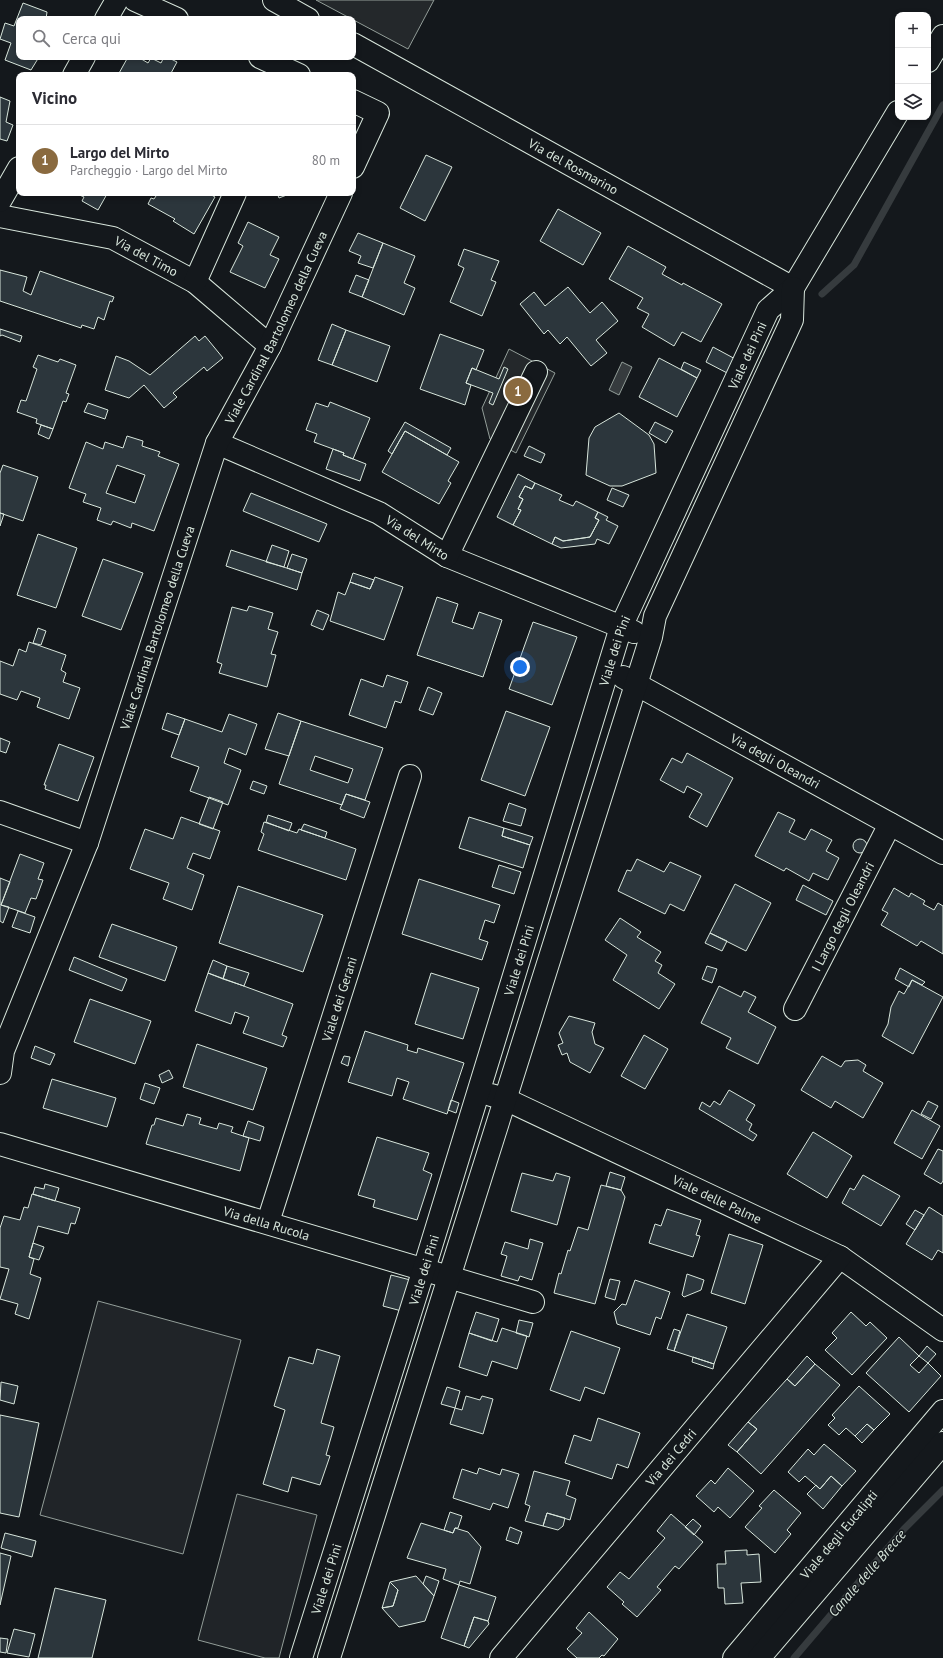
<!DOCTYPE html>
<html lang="it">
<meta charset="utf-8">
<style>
:root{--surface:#fff;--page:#f2f2f3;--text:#2b2b33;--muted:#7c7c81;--line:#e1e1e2;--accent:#8a6a3f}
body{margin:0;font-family:"PT Sans",sans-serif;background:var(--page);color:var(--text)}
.controls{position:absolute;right:12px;top:12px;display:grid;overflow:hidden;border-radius:8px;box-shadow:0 2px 6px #0003}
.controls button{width:36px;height:36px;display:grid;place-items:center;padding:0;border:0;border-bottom:1px solid var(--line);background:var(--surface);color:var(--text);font:20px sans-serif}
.you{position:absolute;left:520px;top:667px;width:14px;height:14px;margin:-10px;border:3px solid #fff;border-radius:50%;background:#1a73e8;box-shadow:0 0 0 6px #1a73e833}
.badge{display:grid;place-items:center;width:26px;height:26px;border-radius:50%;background:var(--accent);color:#fff;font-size:13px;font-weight:700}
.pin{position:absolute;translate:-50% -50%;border:2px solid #fff;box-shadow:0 1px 4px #0006}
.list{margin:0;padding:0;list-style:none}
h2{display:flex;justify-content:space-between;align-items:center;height:52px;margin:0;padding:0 16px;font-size:17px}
h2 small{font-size:13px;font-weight:400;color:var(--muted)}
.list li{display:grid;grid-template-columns:26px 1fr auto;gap:12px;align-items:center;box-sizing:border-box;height:72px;padding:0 16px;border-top:1px solid var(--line)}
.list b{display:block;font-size:15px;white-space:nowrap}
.list p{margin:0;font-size:13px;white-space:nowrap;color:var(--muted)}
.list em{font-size:13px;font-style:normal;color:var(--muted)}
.icon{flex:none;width:22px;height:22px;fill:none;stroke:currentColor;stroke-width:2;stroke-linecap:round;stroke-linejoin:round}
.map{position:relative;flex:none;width:943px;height:1658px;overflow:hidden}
.search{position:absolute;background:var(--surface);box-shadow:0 2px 6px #0003;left:16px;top:16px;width:340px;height:44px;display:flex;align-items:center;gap:10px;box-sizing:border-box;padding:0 14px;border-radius:8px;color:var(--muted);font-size:15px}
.panel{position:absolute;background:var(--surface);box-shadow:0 2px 6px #0003;left:16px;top:72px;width:340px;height:124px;border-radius:8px}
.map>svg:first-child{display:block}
.green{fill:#202428;stroke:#939e99}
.parking{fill:#24282b;stroke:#939e99}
.water{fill:#363b3e;stroke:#939e99}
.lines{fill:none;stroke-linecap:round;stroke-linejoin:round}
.stream{stroke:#363b3e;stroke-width:7}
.building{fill:#2c363c;stroke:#d8e6dc;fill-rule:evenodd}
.street-casing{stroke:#d8e6dc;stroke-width:24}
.secondary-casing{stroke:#d8e6dc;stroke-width:24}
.street{stroke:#14181c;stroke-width:22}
.secondary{stroke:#14181c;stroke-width:22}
.labels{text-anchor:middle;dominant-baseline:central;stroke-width:3;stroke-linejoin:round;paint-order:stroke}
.street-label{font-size:13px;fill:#d8e6dc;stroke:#14181c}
.water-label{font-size:14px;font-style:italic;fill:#d8e6dc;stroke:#14181c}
</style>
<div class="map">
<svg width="943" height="1658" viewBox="0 0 943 1658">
<rect width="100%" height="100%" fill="#14181c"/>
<path class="green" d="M98 1301 241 1340 183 1554 40 1515Z
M237 1494 317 1515 279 1658H265L198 1640Z"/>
<path class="parking" d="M316 0H434L408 49Z
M509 349 555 373 516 453 490 439 482 408Z"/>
<path class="water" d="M622 362 632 367 619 395 609 390Z"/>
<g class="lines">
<path class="stream" d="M822 294 854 265 943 105
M794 1658 904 1529 943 1490"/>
</g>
<path class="building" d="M23 3 47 12 46 19H19V57H39L31 70 5 60 11 43 0 39 5 23 14 26Z
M128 57H138L148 63 151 58 161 63 164 57H167L177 62 170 75H118Z
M0 97 10 101 6 122 13 125 7 141 0 139Z
M426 155 452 167 425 221 400 208Z
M75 193H105L107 194 98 210 82 201 84 197Z
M158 193H208L215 197 194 234 173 221 175 219 148 204 151 198 154 199Z
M277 193H292L279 198Z
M558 209 601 233 583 265 540 241Z
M248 222 279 237 270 255 279 259 265 288 230 272 243 246 238 243Z
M358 233 383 243 373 268 358 263 361 256 349 251Z
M383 243 415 256 404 283 415 288 404 315 362 297Z
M628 246 666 267 662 274 682 285 683 283 722 304 701 342 682 332 674 346 642 327 649 314 637 308 643 298 609 279Z
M464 249 499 261 491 280 496 282 482 316 450 302 464 268 458 265Z
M0 270 27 277 23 291 31 295 40 271 114 297 112 302 110 301 104 320 98 317 94 329 82 325 81 328 0 301Z
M356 275 369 280 362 297 349 292Z
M568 287 590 313 602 302 618 321 596 340 607 353 591 366 567 337 560 344 548 330 544 334 520 304 534 292 545 306Z
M332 324 346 330 332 365 318 360Z
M0 329 22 336 20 342 2 335 0 336Z
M346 330 390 346 377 382 332 365Z
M440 334 484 350 476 370 472 368 466 383 471 385 465 405 420 389Z
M195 336 199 341 205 336 223 358 207 371 204 367 173 393 177 397 164 408 144 385 129 398 105 390 116 356 129 361 150 375Z
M713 347 739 361 731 375 706 362Z
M38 355 58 362 60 359 76 365 66 393 69 394 66 402 63 401 53 429 36 423 37 419 17 412 21 400 26 401 37 369 33 367Z
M659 358 697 378 677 417 639 397Z
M684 362 701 370 697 378 681 369Z
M504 367 508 369 493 405 489 403 493 393 466 383 472 368 499 379Z
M330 402 370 418 353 459 343 455 344 453 314 442 317 434 306 430 316 403 328 407Z
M88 403 108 410 105 419 84 412Z
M619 413 649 435 654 444 656 473 622 486H610L586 475 589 438 595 427Z
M405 422 451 448 447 455 405 431 392 454 388 451Z
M655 422 673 431 666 443 649 433Z
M41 425 53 429 49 439 38 434Z
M405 431 459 462 448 481 451 483 439 504 382 472Z
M127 436 143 441 142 446 160 452 158 456 179 464 154 531 132 523 131 528 113 521 111 525 97 520 101 508 83 502 86 494 69 488 86 442 103 449 105 442 123 448ZM117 465 145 475 135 503 106 493Z
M529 446 545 454 541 463 524 456Z
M333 449 344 453 343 455 366 464 360 481 326 469Z
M3 465 38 477 23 521 0 513V473Z
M518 474 535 483 532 489 525 486 519 497 523 499 518 509 521 510 513 525 497 517Z
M535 483 562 495 559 500 573 506 576 501 598 512 595 518 599 520 590 537 563 541 555 537 552 544 513 525 521 510 518 509 523 499 519 497 525 486 532 489Z
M612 488 629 495 623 507 607 500Z
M251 493 327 524 319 542 243 511Z
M598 512 608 517 606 520 618 526 609 544 597 539 595 544 561 548 552 544 555 537 563 541 590 537 599 520 595 518Z
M0 513 4 514 0 526Z
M38 534 77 548 56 608 17 595Z
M272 545 289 551 284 567 266 562Z
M231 550 302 573 297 590 226 566Z
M292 554 307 559 302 573 287 568Z
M103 559 143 573 121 630 82 616Z
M353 573 374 580 370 589 350 582Z
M375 577 403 587 384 640 330 621 338 592 345 595 350 582 370 589Z
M437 597 458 604 452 622 473 629 479 612 502 620 483 677 417 655Z
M249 606 273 613 268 629 278 632 271 654 276 655 267 687 219 673 222 664 217 662 232 607 247 611Z
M317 610 329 615 323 630 311 625Z
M533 622 577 637 552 705 509 689Z
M38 628 46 631 41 645 33 643Z
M29 642 66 655 61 670 66 673 63 682 80 688 69 719 37 707 40 698 21 691 17 700 0 694V661L13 666 19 649 26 652Z
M387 675 408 682 401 703 395 701 386 728 349 715 361 679 383 687Z
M428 687 442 693 433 715 419 710Z
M506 711 550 727 525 796 481 780Z
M167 713 185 719 179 735 162 729Z
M278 713 301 721 289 756 265 749Z
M229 714 257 724 246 755 229 748 224 763 241 770 228 805 190 791 199 767 171 757 185 719 222 732Z
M301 721 383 748 365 800 346 794 342 805 279 784ZM315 756 353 769 348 783 310 770Z
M0 738 10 742 6 753 0 751Z
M59 744 94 757 78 801 45 789 46 785H44Z
M687 753 733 778 707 827 689 817 702 794 687 786 684 793 660 780 672 758 682 763Z
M253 781 267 786 264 794 250 789Z
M346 794 370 802 364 818 340 809Z
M209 797 223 802 213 829 199 824Z
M509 803 526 809 521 826 503 821Z
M778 812 795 820 789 832 805 840 811 829 832 840 826 851 839 858 828 880 813 873 809 881 786 868 784 871 755 856Z
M268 815 292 823 289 831 266 822Z
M181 817 220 831 210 859 193 853 187 868 204 875 192 910 163 899 169 883 130 869 145 829 173 839Z
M469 817 504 828 502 836 530 845 523 868 459 848Z
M264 822 297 833 299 829 356 849 346 880 258 850 264 834 261 832Z
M304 824 327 832 325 838 301 830Z
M504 828 533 837 530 845 502 836Z
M853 846a7 7 0 1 1 14 0a7 7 0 1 1-14 0Z
M20 854 44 863 38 879 43 880 36 899 31 898 25 913 1 905Z
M637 859 664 872 670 862 701 876 684 911 670 904 665 914 618 891 627 870 631 871Z
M499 865 521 872 514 894 492 887Z
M0 878 10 882 1 905 9 907 3 923 0 921Z
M419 879 500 905 494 923 485 920 479 939 488 942 482 960 402 934Z
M735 884 771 903 746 951 710 933Z
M803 885 833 901 826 915 796 900Z
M238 886 323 915 303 972 219 943Z
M894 888 909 897 911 893 925 901 923 904 934 910 938 903 943 906V954L921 941 917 946 881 925 888 913 882 910Z
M18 911 35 917 30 933 12 927Z
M620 918 641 932 637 937 661 952 655 961 662 965 658 973 675 984 659 1009 613 980 627 955 605 940Z
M112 924 177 947 165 981 99 957Z
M710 933 727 941 722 951 705 943Z
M74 957 127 979 122 991 69 970Z
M213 960 227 966 223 979 208 973Z
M227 966 249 973 244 986 223 979Z
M707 966 717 969 712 983 702 979Z
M900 968 925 982 922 985 912 980 909 987 895 979Z
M208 973 293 1004 282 1035 287 1037 283 1047 243 1033 249 1017 235 1012 231 1024 195 1011Z
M431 973 479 988 463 1039 415 1024Z
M912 980 943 997 913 1054 882 1036 888 1024 891 1007 899 991 904 994Z
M719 986 741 997 744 991 756 997 748 1012 776 1027 758 1064 726 1048 731 1038 701 1023Z
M90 999 151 1021 135 1064 74 1042Z
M569 1016 595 1023 592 1032 595 1044 604 1048 590 1073 570 1062 567 1053 562 1055 558 1045 563 1043 559 1033Z
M365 1031 408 1045 407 1050 417 1053 418 1048 464 1063 447 1114 403 1099 409 1082 397 1078 392 1096 348 1082Z
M644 1035 668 1049 645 1089 621 1076Z
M197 1044 267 1068 253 1110 183 1087Z
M35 1046 55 1054 50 1065 31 1058Z
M344 1056 350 1057 348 1066 341 1063Z
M822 1056 841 1067 845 1061 858 1060 866 1065 863 1071 883 1083 863 1118 835 1101 831 1108 801 1090Z
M169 1070 173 1078 162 1083 159 1075Z
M52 1079 116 1098 107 1127 43 1108Z
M145 1083 160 1088 154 1104 140 1099Z
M729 1090 755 1105 746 1120 752 1124 749 1130 757 1135 753 1141 699 1109 702 1102 710 1107 714 1101 720 1105Z
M451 1100 459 1103 456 1113 448 1110Z
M928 1101 938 1106 931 1119 921 1114Z
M912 1110 940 1126 922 1159 894 1143Z
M187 1114 201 1118 199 1124 217 1129 219 1123 233 1127 231 1132 249 1138 240 1171 146 1144 152 1125H154L156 1118 183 1126Z
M248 1121 264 1127 260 1141 243 1136Z
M813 1132 852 1156 827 1198 787 1174Z
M377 1137 429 1153 423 1170 432 1174 417 1220 373 1207 375 1200 358 1195Z
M938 1149 943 1151V1181L941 1184 924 1174Z
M610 1172 625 1177 621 1190 606 1186Z
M522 1173 553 1181 556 1173 570 1177 557 1225 511 1211Z
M863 1175 900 1196 881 1226 842 1203 850 1188 854 1190Z
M45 1184 59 1188 55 1201 33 1194 35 1187 44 1189Z
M601 1185 621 1190 625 1197 595 1304 554 1293 559 1273 561 1274 568 1250 570 1251 578 1227 588 1230Z
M32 1194 80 1208 75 1224 71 1223 68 1234 38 1226 29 1257 34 1259 30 1274 41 1278 29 1319 15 1314 18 1304 0 1299 9 1269 0 1267V1228L4 1216 20 1220 24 1207 28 1208Z
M929 1207 943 1216V1253L938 1250 932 1260 906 1244Z
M667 1209 701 1220 696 1235 700 1236 693 1257 649 1243 655 1224 661 1226Z
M915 1210 924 1215 915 1230 906 1224Z
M729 1234 763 1245 745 1304 711 1293Z
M530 1239 543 1243 532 1280 520 1276 518 1281 501 1276 507 1256 501 1254 505 1242 528 1249Z
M33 1243 44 1247 39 1260 29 1257Z
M687 1274 704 1280 701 1290 684 1297 682 1295Z
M391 1275 418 1282 409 1313 383 1306Z
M610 1279 620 1281 615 1300 605 1297Z
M635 1280 670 1292 661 1319 656 1317 650 1335 617 1324 614 1312 622 1304 626 1305Z
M476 1312 499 1319 492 1341 469 1333Z
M851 1312 866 1326 870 1322 887 1338 852 1375 825 1350 837 1338 832 1333Z
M687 1314 727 1327 714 1364 674 1351Z
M519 1320 533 1323 529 1337 516 1333Z
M502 1328 527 1336 517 1369 492 1361 487 1376 459 1367 469 1333 497 1342Z
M674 1329 680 1331 674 1351 667 1349Z
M571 1331 620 1348 604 1394 585 1387 580 1401 550 1390Z
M899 1337 919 1356 910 1365 919 1373 928 1363 941 1376 909 1412 866 1373Z
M927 1346 936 1354 928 1363 919 1356Z
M317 1349 340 1356 321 1423 334 1427 326 1455 330 1456 320 1485 292 1477 288 1492 263 1484 285 1410 274 1406 289 1357 313 1364Z
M807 1356 815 1364 795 1386 787 1379Z
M693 1357 714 1364 713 1369 692 1362Z
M815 1364 840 1385 761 1474 737 1452 757 1429 748 1422 787 1379 795 1386Z
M1 1382 18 1386 14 1404 0 1400Z
M859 1386 890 1414 874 1430 867 1424 855 1436 846 1428 839 1435 828 1425 835 1418 832 1415Z
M447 1387 460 1391 455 1408 441 1404Z
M466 1396 480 1400 482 1396 493 1399 483 1434 450 1424 455 1408 462 1410Z
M0 1415 39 1423 19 1517 0 1513Z
M598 1418 640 1433 628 1468 617 1464 612 1479 565 1463 574 1435 591 1441Z
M748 1422 757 1429 737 1452 728 1445Z
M867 1424 874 1430 862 1443 855 1436Z
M824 1444 856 1471 842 1486 831 1476 820 1489 805 1476 799 1482 788 1472 808 1449 814 1455Z
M479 1468 500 1475 502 1469 519 1474 508 1508 493 1503 490 1510 453 1498 462 1469 477 1474Z
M728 1468 754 1491 730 1518 718 1507 714 1512 696 1496 711 1480 715 1484Z
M534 1471 570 1481 566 1495 576 1499 570 1520 547 1513 543 1526 525 1521 530 1506 525 1504Z
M831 1476 842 1486 823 1509 807 1494 816 1485 820 1489Z
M774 1490 801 1513 787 1530 791 1534 775 1553 745 1527 762 1508 759 1506Z
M450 1512 462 1516 458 1528H455L453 1533 444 1530Z
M547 1513 565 1518 563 1526 558 1530 543 1526Z
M671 1514 703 1542 679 1569 675 1566 657 1587 661 1590 637 1617 622 1604 624 1602 607 1587 620 1572 629 1579 665 1538 657 1531Z
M693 1519 701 1526 694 1535 685 1527Z
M421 1523 453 1533 455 1528 468 1532 481 1547 470 1584 460 1581 459 1585 443 1579 446 1569 407 1558Z
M510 1527 522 1532 518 1544 506 1540Z
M5 1533 36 1541 32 1557 1 1548Z
M747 1550V1555L759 1554 761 1582 741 1583 743 1603 725 1604 724 1588H718L717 1564H726L725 1551Z
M0 1553 11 1556 0 1605Z
M416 1576 434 1596 425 1621 399 1627 382 1608 393 1606 398 1590 390 1582Z
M426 1576 439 1581 434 1596 423 1584Z
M390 1582 398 1590 393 1606 382 1608Z
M459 1585 496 1597 488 1621 474 1617 464 1646 441 1638Z
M55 1588 106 1600 92 1658H38Z
M589 1612 618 1639 604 1656 602 1655 599 1658H577L567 1649 582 1633 576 1628Z
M474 1617 488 1621 489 1624 469 1648 464 1646Z
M14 1629 35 1634 29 1657 7 1653Z
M0 1638 8 1639 6 1653 0 1652Z"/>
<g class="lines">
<g class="street-casing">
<g id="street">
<path d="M135 0 177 19"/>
<path d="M274 0 308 19"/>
<path id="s1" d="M353 44 793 288"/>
<path d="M260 57 299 75"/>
<path d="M928 61 943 36"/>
<path d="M353 101 378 113 353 167"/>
<path id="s2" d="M0 216 113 238 195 282 270 346"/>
<path d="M195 282 235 193"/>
<path id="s3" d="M217 443 379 513 447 556 634 632"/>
<path d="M447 556 536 372"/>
<path id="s4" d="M623 677 943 853"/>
<path d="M0 812 87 843"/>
<path id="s5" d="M795 1009 890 824"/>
<path id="s6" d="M0 1073 3 1051 87 843 217 443 270 346 341 193"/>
<path id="s7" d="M491 1095 505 1099 840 1257 943 1330"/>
<path id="s8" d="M0 1144 533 1302"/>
<path id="s9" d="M268 1222 410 776"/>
<path id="s10" d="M301 1658 424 1269 621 627 768 310 793 288 898 112"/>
<path d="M329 1658 651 637 655 616 792 320 793 288"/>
<path id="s11" d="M501 1658 840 1257"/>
<path id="s12" d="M734 1658 943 1411"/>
<path d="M759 1658 943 1443"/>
</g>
</g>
<g class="secondary-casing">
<path id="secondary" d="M106 19 117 0
M74 75 84 57
M0 201 19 168"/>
</g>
<use href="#street" class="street"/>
<use href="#secondary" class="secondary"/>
</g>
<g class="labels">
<g class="street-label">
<text stroke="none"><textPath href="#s1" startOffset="252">Via del Rosmarino</textPath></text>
<text stroke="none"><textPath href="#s2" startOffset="153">Via del Timo</textPath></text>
<text stroke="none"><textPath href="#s6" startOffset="797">Viale Cardinal Bartolomeo della Cueva</textPath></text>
<text stroke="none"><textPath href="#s10" startOffset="1379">Viale dei Pini</textPath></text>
<text stroke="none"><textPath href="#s3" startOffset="222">Via del Mirto</textPath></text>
<text stroke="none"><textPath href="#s6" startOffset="473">Viale Cardinal Bartolomeo della Cueva</textPath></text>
<text stroke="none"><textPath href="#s10" startOffset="1055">Viale dei Pini</textPath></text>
<text stroke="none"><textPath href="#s4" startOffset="174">Via degli Oleandri</textPath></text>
<text stroke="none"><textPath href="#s5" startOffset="104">I Largo degli Oleandri</textPath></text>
<text stroke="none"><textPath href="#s10" startOffset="731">Viale dei Pini</textPath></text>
<text stroke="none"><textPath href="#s9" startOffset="234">Viale dei Gerani</textPath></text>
<text stroke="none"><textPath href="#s7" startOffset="249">Viale delle Palme</textPath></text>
<text stroke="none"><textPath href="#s8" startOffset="278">Via della Rucola</textPath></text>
<text stroke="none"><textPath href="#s10" startOffset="407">Viale dei Pini</textPath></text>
<text stroke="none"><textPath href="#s11" startOffset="263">Via dei Cedri</textPath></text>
<text stroke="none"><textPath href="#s12" startOffset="162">Viale degli Eucalipti</textPath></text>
<text stroke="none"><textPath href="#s10" startOffset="83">Viale dei Pini</textPath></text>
</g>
<g class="water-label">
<text transform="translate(867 1573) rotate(-49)">Canale delle Brecce</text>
</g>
</g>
</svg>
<div class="controls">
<button>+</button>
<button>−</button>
<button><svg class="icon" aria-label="layers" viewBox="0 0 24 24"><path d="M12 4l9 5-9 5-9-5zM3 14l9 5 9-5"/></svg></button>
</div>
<div class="you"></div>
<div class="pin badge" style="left:518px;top:391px">1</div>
<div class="search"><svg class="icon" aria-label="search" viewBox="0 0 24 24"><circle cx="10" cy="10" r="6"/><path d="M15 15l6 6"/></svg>Cerca qui</div>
<section class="panel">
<h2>Vicino<small></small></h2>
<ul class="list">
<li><span class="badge">1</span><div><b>Largo del Mirto</b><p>Parcheggio · Largo del Mirto</p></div><em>80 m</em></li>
</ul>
</section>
</div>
